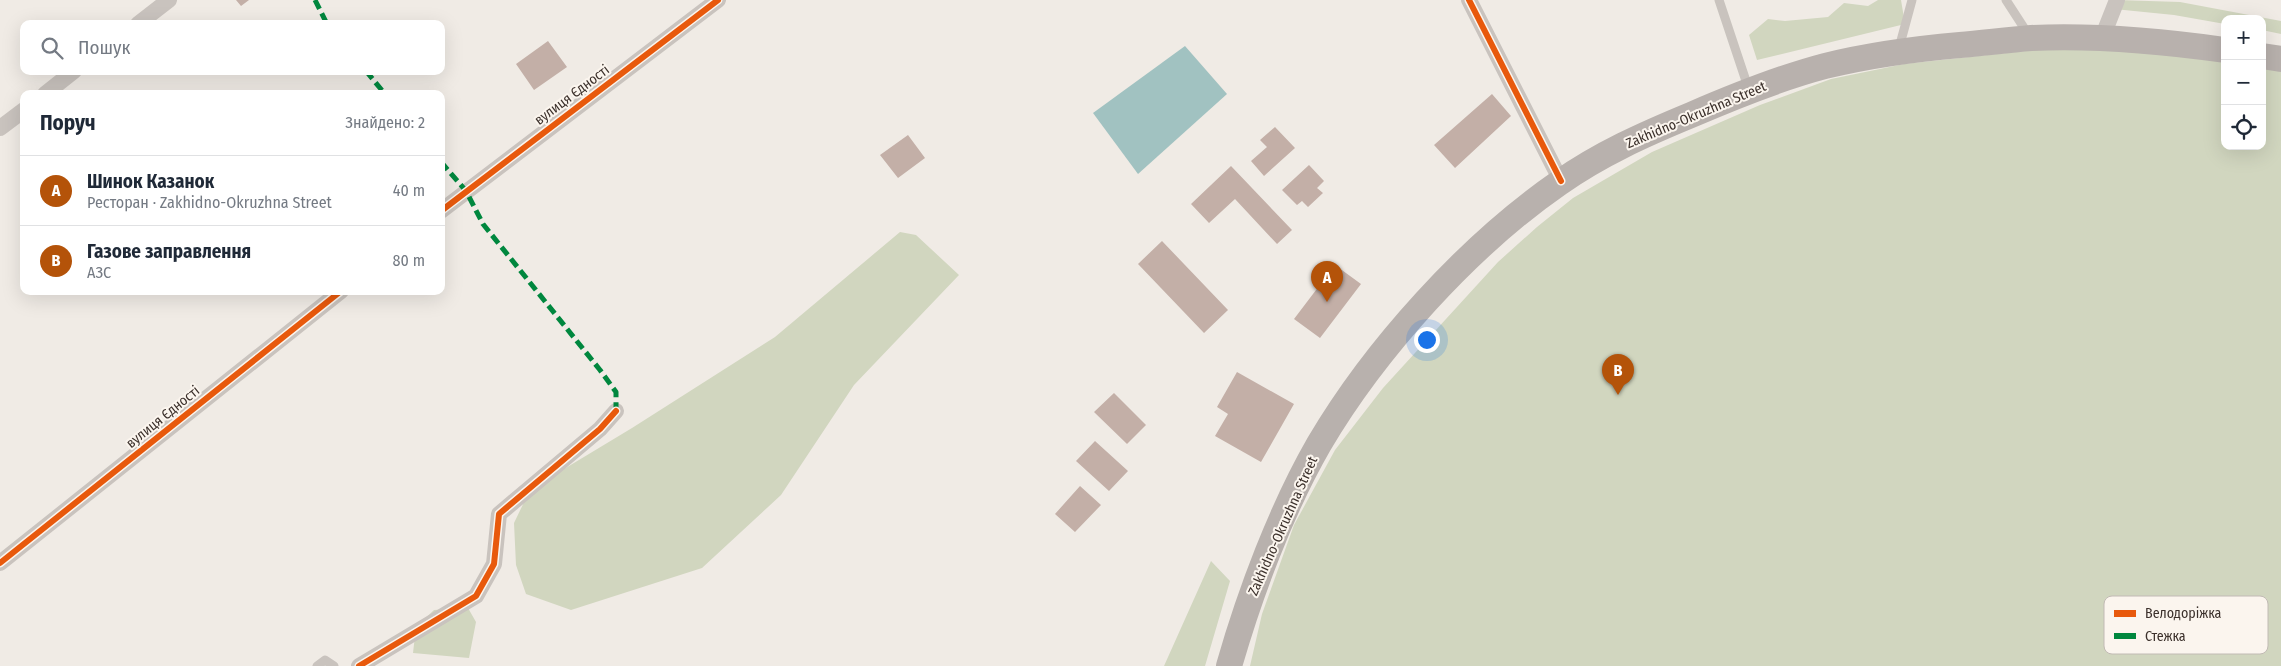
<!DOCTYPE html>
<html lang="uk">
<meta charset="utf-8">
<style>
:root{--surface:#fff;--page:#f6f6f7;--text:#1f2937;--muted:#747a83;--line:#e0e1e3;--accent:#b45309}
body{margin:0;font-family:"Fira Sans Condensed",sans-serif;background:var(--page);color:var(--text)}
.controls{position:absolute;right:15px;top:15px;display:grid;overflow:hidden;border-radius:10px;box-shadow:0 5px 20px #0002}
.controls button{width:45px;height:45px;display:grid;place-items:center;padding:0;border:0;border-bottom:1px solid var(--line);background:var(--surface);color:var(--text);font:25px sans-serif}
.you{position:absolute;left:1426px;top:339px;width:18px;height:18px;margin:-12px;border:4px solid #fff;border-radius:50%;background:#1a73e8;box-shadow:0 0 0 8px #1a73e833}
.badge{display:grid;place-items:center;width:32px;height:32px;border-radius:50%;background:var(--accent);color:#fff;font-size:16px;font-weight:700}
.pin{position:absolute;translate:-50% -41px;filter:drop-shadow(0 1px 2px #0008)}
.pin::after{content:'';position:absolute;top:26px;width:18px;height:15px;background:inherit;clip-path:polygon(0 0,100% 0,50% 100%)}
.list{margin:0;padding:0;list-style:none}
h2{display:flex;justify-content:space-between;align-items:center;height:65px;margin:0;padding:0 20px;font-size:21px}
h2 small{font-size:16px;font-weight:400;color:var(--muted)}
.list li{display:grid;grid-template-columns:32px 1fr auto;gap:15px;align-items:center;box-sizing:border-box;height:70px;padding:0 20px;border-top:1px solid var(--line)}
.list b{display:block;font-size:19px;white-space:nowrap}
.list p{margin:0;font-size:16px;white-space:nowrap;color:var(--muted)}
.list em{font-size:16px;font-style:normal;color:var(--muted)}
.icon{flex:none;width:28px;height:28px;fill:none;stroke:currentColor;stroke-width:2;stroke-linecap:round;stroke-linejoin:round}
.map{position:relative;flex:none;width:2281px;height:666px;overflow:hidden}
.search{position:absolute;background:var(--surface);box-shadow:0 5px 20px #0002;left:20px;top:20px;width:425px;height:55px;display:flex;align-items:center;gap:12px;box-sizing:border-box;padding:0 18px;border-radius:10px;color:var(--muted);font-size:19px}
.panel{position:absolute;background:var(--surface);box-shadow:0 5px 20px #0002;left:20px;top:90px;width:425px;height:205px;border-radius:10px}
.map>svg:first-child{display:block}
.green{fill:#d1d6bf}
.water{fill:#a1c2c1}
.building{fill:#c3afa7}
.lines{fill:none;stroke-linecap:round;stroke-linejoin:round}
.lane{stroke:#c9c3be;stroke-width:9}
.street{stroke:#c9c3be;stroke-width:16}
.primary{stroke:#b8b1ad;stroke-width:26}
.quiet{stroke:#00873e;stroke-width:5;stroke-dasharray:10 5;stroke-linecap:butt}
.cycleway-casing{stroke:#fbf5ee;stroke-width:9}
.cycleway{stroke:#e8590c;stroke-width:6}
.labels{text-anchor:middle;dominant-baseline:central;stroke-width:4;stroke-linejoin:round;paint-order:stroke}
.street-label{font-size:14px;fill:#3b302b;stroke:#fbf5ee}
.key{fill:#fbf5ee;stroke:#c1bab4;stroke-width:1}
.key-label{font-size:14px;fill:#3b302b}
</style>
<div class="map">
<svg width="2281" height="666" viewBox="0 0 2281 666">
<rect width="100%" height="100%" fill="#f0ebe5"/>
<path class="green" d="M1878 0H1901L1905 24 1757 60 1749 35 1768 19 1785 21 1828 17 1844 3 1868 6Z
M2117 0 2180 2 2281 21V34L2262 30V19H2225V24L2174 15 2114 9Z
M2104 48 2225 58V146H2262V63L2281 67V666H1250L1262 614 1294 525 1335 450 1383 388 1498 262 1537 227 1573 198 1652 152 1760 105 1831 79 1904 64 2034 50Z
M900 232 916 235 959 275 854 385 781 495 702 568 571 610 526 594 516 565 514 523 527 496 564 469 632 428 775 337Z
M1211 561 1230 581 1205 666H1164Z
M468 608 476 622 469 658 413 653 416 627 434 610Z"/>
<path class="water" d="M1185 46 1227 94 1138 174 1093 113Z"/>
<path class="building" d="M236 0H249L241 6Z
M548 41 567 67 534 90 516 64Z
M1492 94 1511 116 1455 168 1434 145Z
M1275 127 1295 148 1264 176 1251 161 1267 147 1260 140Z
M908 135 925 158 898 178 880 155Z
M1309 165 1324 181 1317 188 1323 193 1308 207 1302 201 1297 205 1282 190Z
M1231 166 1292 230 1277 244 1235 199 1209 223 1191 204Z
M1162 241 1228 310 1204 333 1138 264Z
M1335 265 1361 284 1320 338 1294 319Z
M1237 372 1294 404 1261 462 1215 436 1228 414 1217 407Z
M1114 393 1146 425 1127 444 1094 412Z
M1095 441 1128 471 1109 491 1076 461Z
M1080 486 1101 505 1075 532 1055 514Z"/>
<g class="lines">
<path class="lane" d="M1719 0 1749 90
M2006 0 2028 34
M1899 48 1912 0
M317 666 325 660 334 666"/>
<path class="street" d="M1469 0 1561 181
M138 24 169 0
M2102 38 2117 0
M45 94 74 71
M0 128 24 110
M441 211 718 0
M0 563 341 291
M359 666 476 596 494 564 499 514 600 429 616 411"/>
<path class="primary" d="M2262 56 2281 59
M1229 666C1250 593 1281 510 1319 444 1375 349 1468 246 1559 183 1600 154 1645 134 1691 115 1735 96 1779 78 1825 66 1870 55 1914 49 1960 45 1983 43 2007 40 2031 38 2095 35 2161 41 2225 50"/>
<path class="quiet" d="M315 0 327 24
M366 71 385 94
M441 162 466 191 483 224 600 370 616 392V411"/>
<g class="cycleway-casing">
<path id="cycleway" d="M1469 0 1561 181
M441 211 718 0
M0 563 341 291
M359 666 476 596 494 564 499 514 600 429 616 411"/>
</g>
<use href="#cycleway" class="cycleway"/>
</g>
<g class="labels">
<g class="street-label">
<text transform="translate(572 95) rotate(-37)">вулиця Єдності</text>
<text transform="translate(1696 115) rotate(-23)">Zakhidno-Okruzhna Street</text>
<text transform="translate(163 417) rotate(-39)">вулиця Єдності</text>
<text transform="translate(1283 526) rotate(-66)">Zakhidno-Okruzhna Street</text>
</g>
</g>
<rect x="2104" y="596" width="164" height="58" rx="8" class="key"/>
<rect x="2114" y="610" width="22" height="7" fill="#e8590c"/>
<rect x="2114" y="633" width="22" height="6" fill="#00873e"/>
<g class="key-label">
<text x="2145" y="618">Велодоріжка</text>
<text x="2145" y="641">Стежка</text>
</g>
</svg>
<div class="controls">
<button>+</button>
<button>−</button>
<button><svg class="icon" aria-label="locate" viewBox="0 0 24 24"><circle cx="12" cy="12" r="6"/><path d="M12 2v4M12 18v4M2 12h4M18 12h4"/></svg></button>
</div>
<div class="you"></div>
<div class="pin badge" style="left:1327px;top:302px">A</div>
<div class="pin badge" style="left:1618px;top:395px">B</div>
<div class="search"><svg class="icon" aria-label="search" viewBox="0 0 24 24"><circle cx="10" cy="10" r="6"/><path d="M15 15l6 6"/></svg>Пошук</div>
<section class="panel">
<h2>Поруч<small>Знайдено: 2</small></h2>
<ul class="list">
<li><span class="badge">A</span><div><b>Шинок Казанок</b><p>Ресторан · Zakhidno-Okruzhna Street</p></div><em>40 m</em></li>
<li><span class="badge">B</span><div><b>Газове заправлення</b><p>АЗС</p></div><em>80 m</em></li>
</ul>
</section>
</div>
